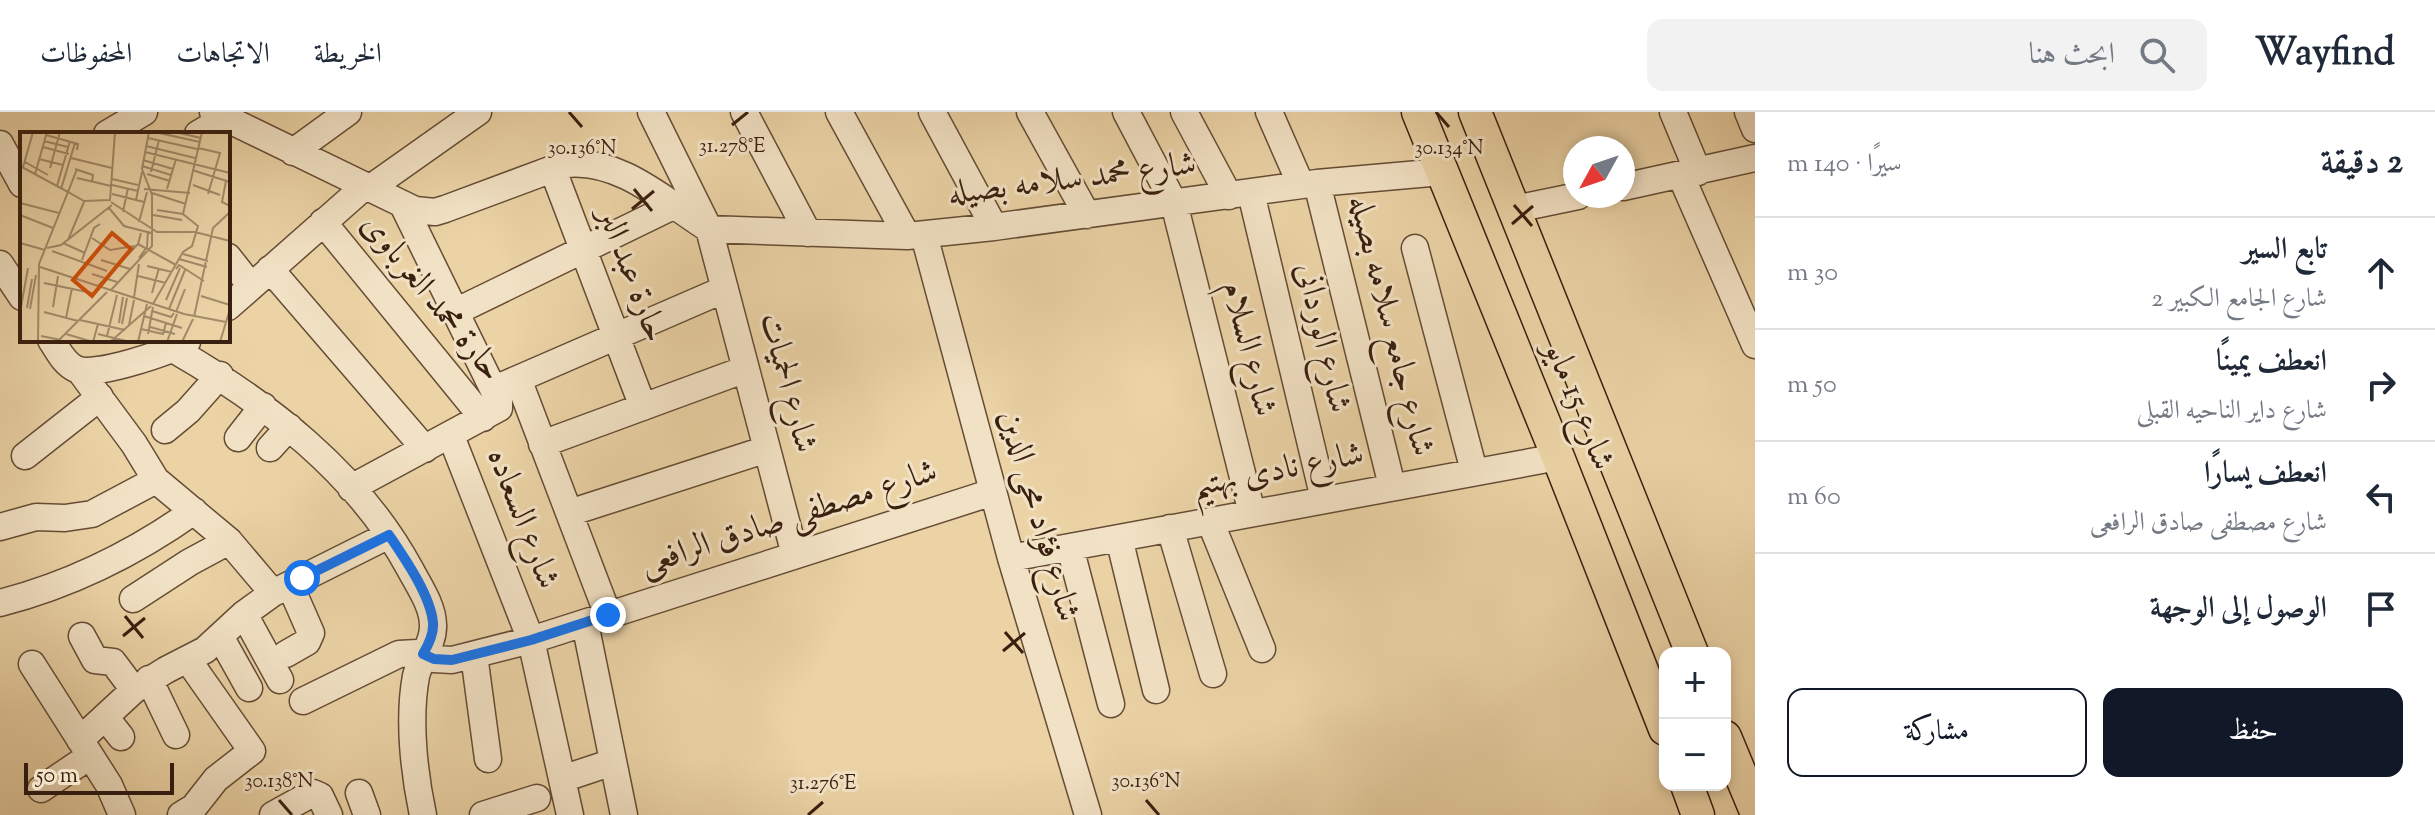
<!DOCTYPE html>
<html lang="ar">
<meta charset="utf-8">
<style>
:root{--surface:#fff;--page:#f2f2f3;--text:#1f2937;--muted:#747a83;--line:#e0e1e3;--accent:#111827}
body{margin:0;font-family:"Sorts Mill Goudy",Amiri,serif;background:var(--page);color:var(--text);direction:rtl}
.controls{position:absolute;right:24px;bottom:24px;display:grid;overflow:hidden;border-radius:16px;box-shadow:0 4px 12px #0003}
.controls button{width:72px;height:72px;display:grid;place-items:center;padding:0;border:0;border-bottom:2px solid var(--line);background:var(--surface);color:var(--text);font:40px sans-serif}
.compass{position:absolute;left:1563px;top:24px;width:72px;height:72px;border-radius:50%;background:var(--surface);box-shadow:0 4px 12px #0003;rotate:230deg}
.scale{position:absolute;left:24px;bottom:20px;width:150px;box-sizing:border-box;padding-left:8px;border:4px solid #381f0f;border-top:0;font-size:22px;line-height:28px;white-space:nowrap;color:#381f0f;-webkit-text-stroke:6px #f2e2c5;paint-order:stroke}
.stop{position:absolute;width:24px;height:24px;margin:-18px;border:6px solid #1a73e8;border-radius:50%;background:#fff}
.stop.end{background:#1a73e8;border-color:#fff;box-shadow:0 2px 8px #0008}
.list{margin:0;padding:0;list-style:none}
h2{display:flex;justify-content:space-between;align-items:center;height:104px;margin:0;padding:0 32px;font-size:34px}
h2 small{font-size:26px;font-weight:400;color:var(--muted)}
.list li{display:grid;grid-template-columns:52px 1fr auto;gap:24px;align-items:center;box-sizing:border-box;height:112px;padding:0 32px;border-top:2px solid var(--line)}
.list b{display:block;font-size:30px;white-space:nowrap}
.list p{margin:0;font-size:26px;white-space:nowrap;color:var(--muted)}
.list em{font-size:26px;font-style:normal;color:var(--muted)}
.actions{display:flex;gap:16px;padding:24px 32px}
.actions a{flex:1;padding:18px 0;border:2px solid var(--accent);border-radius:16px;text-align:center;font-size:28px;color:var(--accent)}
.actions .main{background:var(--accent);color:#fff}
.icon{flex:none;width:44px;height:44px;fill:none;stroke:currentColor;stroke-width:2;stroke-linecap:round;stroke-linejoin:round}
.map{position:relative;flex:none;width:1755px;height:703px;overflow:hidden;direction:ltr}
header{display:flex;align-items:center;gap:48px;box-sizing:border-box;height:112px;padding:0 40px;background:var(--surface);border-bottom:2px solid var(--line)}
header strong{font-size:38px}
nav{display:flex;gap:44px;margin-inline-start:auto;font-size:28px}
.search{width:560px;height:72px;background:var(--page);display:flex;align-items:center;gap:20px;box-sizing:border-box;padding:0 28px;border-radius:16px;color:var(--muted);font-size:30px}
main{display:flex}
aside{flex:1;background:var(--surface)}
.map>svg:first-child{display:block}
.lines{fill:none;stroke-linecap:round;stroke-linejoin:round}
.minor-casing{stroke:#654c35;stroke-width:29}
.major-casing{stroke:#381f0f;stroke-width:35}
.minor{stroke:#f2e2c5;stroke-width:26}
.major{stroke:#ebd3a6;stroke-width:32}
.route{stroke:#1a73e8;stroke-width:10}
.ticks{fill:none;stroke:#381f0f;stroke-width:3}
.labels{text-anchor:middle;dominant-baseline:central;stroke-width:6;stroke-linejoin:round;paint-order:stroke}
.street-label{font-size:34px;fill:#381f0f;stroke:#f2e2c5}
.inset-road{fill:none;stroke:#a38b6a;stroke-width:2}
.view{fill:#ce500c;fill-opacity:0.15;stroke:#ce500c;stroke-width:4}
.inset-edge{fill:none;stroke:#381f0f;stroke-width:4}
.ticks-label{font-size:20px;text-anchor:middle;fill:#381f0f;stroke:#f2e2c5;stroke-width:6;stroke-linejoin:round;paint-order:stroke}
</style>
<header>
<strong>Wayfind</strong>
<div class="search"><svg class="icon" aria-label="search" viewBox="0 0 24 24"><circle cx="10" cy="10" r="6"/><path d="M15 15l6 6"/></svg>ابحث هنا</div>
<nav><a>الخريطة</a><a>الاتجاهات</a><a>المحفوظات</a></nav>
</header>
<main>
<aside>
<h2>2 دقيقة<small>سيرًا · 140 m</small></h2>
<ul class="list">
<li><svg class="icon" aria-label="ahead" viewBox="0 0 24 24"><path d="M12 20V5M6 11l6-6 6 6"/></svg><div><b>تابع السير</b><p>شارع الجامع الكبير 2</p></div><em>30 m</em></li>
<li><svg class="icon" aria-label="right" viewBox="0 0 24 24"><path d="M7 20v-9h11M14 6l5 5-5 5"/></svg><div><b>انعطف يمينًا</b><p>شارع داير الناحيه القبلى</p></div><em>50 m</em></li>
<li><svg class="icon" aria-label="left" viewBox="0 0 24 24"><path d="M17 20v-9H6M10 6l-5 5 5 5"/></svg><div><b>انعطف يسارًا</b><p>شارع مصطفى صادق الرافعى</p></div><em>60 m</em></li>
<li><svg class="icon" aria-label="arrive" viewBox="0 0 24 24"><path d="M6 21V4h12l-3 4 3 4H6"/></svg><div><b>الوصول إلى الوجهة</b></div></li>
</ul>
<div class="actions"><a class="main">حفظ</a><a>مشاركة</a></div>
</aside>
<div class="map">
<svg width="1755" height="703" viewBox="0 0 1755 703">
<rect width="100%" height="100%" fill="#ebd3a6"/>
<filter id="stains"><feTurbulence type="fractalNoise" baseFrequency=".0025" numOctaves="4"/><feColorMatrix values="0 0 0 0 .2 0 0 0 0 .09 0 0 0 0 .02 0 0 0 .5 -.17"/></filter>
<radialGradient id="worn" r=".72"><stop offset=".6" stop-color="#630" stop-opacity="0"/><stop offset="1" stop-color="#630" stop-opacity=".3"/></radialGradient>
<g class="lines">
<g class="minor-casing">
<path id="minor" d="M213 0 415 98 435 100 445 97 566 52C620 46 666 90 709 117
M651 0 709 117 795 443
M744 0 808 121
M839 0 907 124
M932 0 994 115
M1030 0 1087 103
M1126 0 1174 91 1252 401
M1184 0 1229 84
M1269 0 1301 73
M1673 0 1698 60
M1748 0 1755 17
M107 22 144 0
M198 22 225 6
M0 32 22 72
M293 40 348 0
M553 58 643 295
M1681 64 1755 233
M1317 71 1392 374
M1623 75 1755 46
M369 77 478 0
M1251 81 1324 387
M1515 97 1578 84
M323 110 483 306
M709 117 907 124 994 115 1317 71 1442 60
M924 123 1011 446 1088 703
M1415 136 1474 359
M228 145 251 174
M0 152 22 185
M270 157 425 337
M228 195 364 75
M455 200 673 94
M51 228C58 238 64 252 76 257 94 266 168 240 187 230
M173 237C267 291 358 361 410 457 419 474 433 494 433 513 434 531 420 547 416 564 408 607 414 661 423 703
M80 259 134 332 156 368 229 429 273 481
M518 267 608 503
M504 273 725 177
M165 318 188 299 220 263
M451 324 531 528 570 703
M238 326 263 294
M542 332 746 257
M270 336 289 315
M25 344 100 285
M351 376 499 296V289L403 93
M569 401 767 337
M1210 409 1262 537
M0 415 36 405 65 406 92 402 156 368
M1170 416 1213 562
M1119 426 1156 578
M1070 435 1111 592
M1011 446 1558 345
M133 487 190 450 229 429
M0 491C70 473 135 441 194 399
M244 502 280 568
M585 511 624 703
M82 524 95 548 113 550 134 578
M221 526 249 576
M286 542 307 530 311 521 290 473
M474 543 488 647
M32 552 109 673 122 703
M149 567 176 623
M303 589 399 542 417 541 434 547 452 548 531 528 993 380
M106 606 121 625
M80 628 134 578 166 558 205 538 244 502 273 481 389 423
M562 667 613 650
M41 677 90 644
M359 681 367 703
M181 703 194 695 216 667 252 639 188 548
M273 703 313 681 320 684 329 703
M483 703 537 686"/>
</g>
<g class="major-casing">
<path id="major" d="M1418 0 1558 345 1665 617
M1475 0 1692 541
M1725 625 1755 697
M1687 673 1698 703"/>
</g>
<use href="#minor" class="minor"/>
<use href="#major" class="major"/>
</g>
<g class="lines">
<path class="route" d="M302 466 389 423C404 445 431 484 433 511 434 522 429 532 423 542L434 547 452 548 531 528 608 503"/>
</g>
<path class="ticks" d="M569 0 582 15M1436 0 1449 15M732 13 748 0M634 77 652 99M1514 93 1532 114M632 97 654 79M1512 112 1533 94M125 504 143 526M1005 520 1023 541M123 524 145 506M1003 539 1025 521M279 688 292 703M1146 688 1159 703M808 703 823 690"/>
<g class="labels">
<g class="street-label">
<text transform="translate(1072 68) rotate(-7)">شارع محمد سلامه بصيله</text>
<text transform="translate(631 163) rotate(69)">حارة عبد البر</text>
<text transform="translate(431 186) rotate(51)">حارة محمد الغرباوى</text>
<text transform="translate(1390 214) rotate(76)">شارع جامع سلامه بصيله</text>
<text transform="translate(1322 226) rotate(77)">شارع الوردانى</text>
<text transform="translate(1248 237) rotate(76)">شارع السلام</text>
<text transform="translate(787 271) rotate(75)">شارع الحميات</text>
<text transform="translate(1578 294) rotate(68)">شارع 15 مايو</text>
<text transform="translate(1278 359) rotate(-11)">شارع نادى بهتيم</text>
<text transform="translate(1038 404) rotate(74)">شارع فؤاد محى الدين</text>
<text transform="translate(522 407) rotate(69)">شارع السعاده</text>
<text transform="translate(789 407) rotate(-18)">شارع مصطفى صادق الرافعى</text>
</g>
</g>
<g transform="translate(20 20)">
<rect width="210" height="210" fill="#ebd3a6"/>
<path class="inset-road" d="M155 0 181 6M139 1 180 10M26 3 58 12 57 18M128 6 177 17M24 9 48 15M126 14 175 26M23 15 49 22M178 16 200 21 188 62M125 20 210 41M51 26 92 36M19 27 43 33M123 28 153 37M5 30 28 43M0 34 48 60 57 37M122 34 151 43M3 35 13 0M30 36 40 0M55 37 73 43 72 50M172 38 210 50M131 40 139 8M15 42 27 0M127 42 150 49M57 46 91 54M92 47 118 53M206 49 202 70 210 74M92 53 118 59M173 53 200 63M37 54 50 9M41 57 55 11M124 57 170 61M147 57 156 27M132 61 166 72M92 62 124 70M116 68 122 40M91 70 137 100H175L210 109M0 71 39 81M89 76 104 94 131 101M137 78 163 82M103 80 108 56M0 83 33 96M133 83 162 88M119 90 127 60M72 106 90 118 115 114M48 108 64 70M0 111 25 118M43 111 65 121M118 112 156 133M27 116 41 113 92 73M32 119 87 139M163 122 188 129M119 126 127 115 128 99M159 127 187 135M62 128 74 96 80 92M81 128 110 137M127 134 152 140M20 135 164 182 206 190M156 137 159 133 184 149M72 142 97 150M118 144 146 151M24 151 72 161M78 154 118 112 121 101M91 158 132 114V63L122 37 129 0M132 161 139 136M181 164 210 173M114 165 119 132M146 168 160 136M133 172 163 120 172 114 178 94 163 82 182 0M1 175 8 136M33 175 38 144M7 176 12 147M10 177 16 143M149 177 165 138M132 179 151 185 154 181M24 180 58 189M156 180 165 157M124 184 162 196M174 185 193 96 210 80M46 186 52 156M60 188 105 198M99 191 103 165M102 192 107 166M109 193 114 168M130 195 155 202M121 197 143 202 146 191M46 202 73 210 78 192M78 202 106 209M128 202 133 175M21 204 51 210M87 204 97 163M18 210 19 132 48 60 64 69 90 68 95 0M37 210 87 160M90 210 131 174M118 210 127 172M147 210 157 182M162 210 173 187M200 210 210 177"/>
<path class="view" d="M92 101 111 117 72 164 53 148Z"/>
<rect width="210" height="210" class="inset-edge"/>
</g>
<g class="ticks-label">
<text x="732" y="40">31.278°E</text>
<text x="582" y="42">30.136°N</text>
<text x="1449" y="42">30.134°N</text>
<text x="279" y="675">30.138°N</text>
<text x="1146" y="675">30.136°N</text>
<text x="823" y="677">31.276°E</text>
</g>
<rect width="100%" height="100%" filter="url(#stains)"/>
<rect width="100%" height="100%" fill="url(#worn)"/>
</svg>
<div class="controls">
<button>+</button>
<button>−</button>
</div>
<svg class="compass" viewBox="-18 -18 36 36"><path d="M0-13l5 13h-10z" fill="#e53935"/><path d="M0 13l5-13h-10z" fill="#747a83"/></svg>
<div class="scale">50 m</div>
<div class="stop" style="left:302px;top:466px"></div>
<div class="stop end" style="left:608px;top:503px"></div>
</div>
</main>
